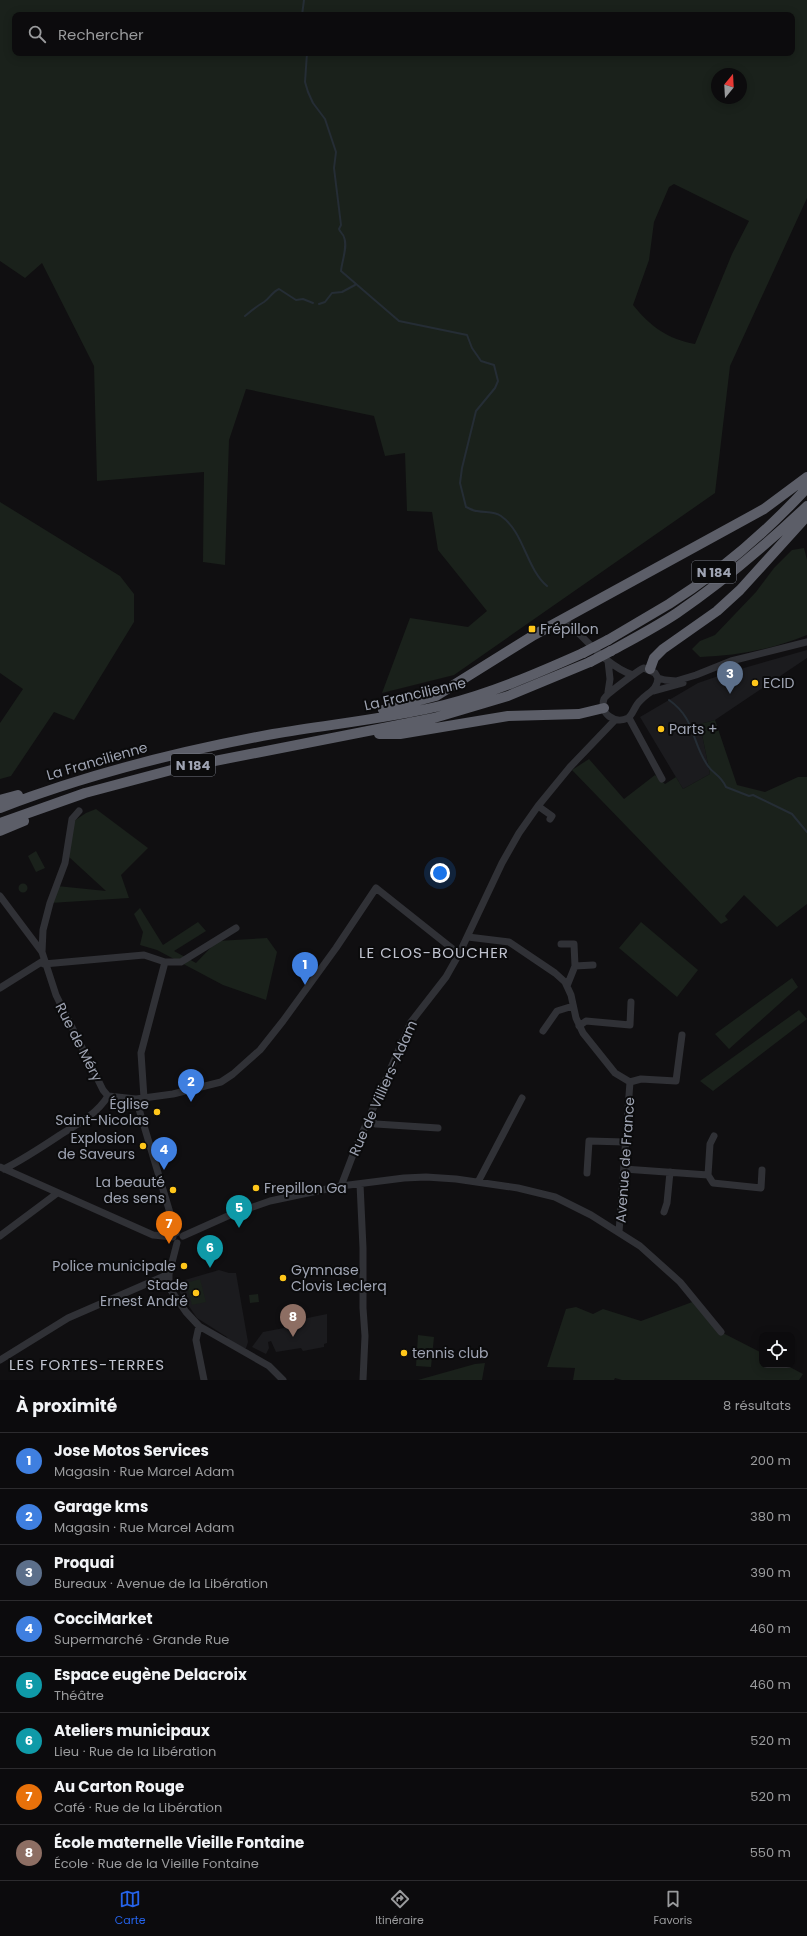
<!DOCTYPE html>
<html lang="fr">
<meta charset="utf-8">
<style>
:root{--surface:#0c0b0d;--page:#1a191b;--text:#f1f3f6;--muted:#9a9b9d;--line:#2c2b2e;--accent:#2563eb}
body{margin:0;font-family:Poppins,sans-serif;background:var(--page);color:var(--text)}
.controls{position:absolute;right:12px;bottom:12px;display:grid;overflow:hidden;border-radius:8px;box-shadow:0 2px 10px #0003}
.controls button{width:36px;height:36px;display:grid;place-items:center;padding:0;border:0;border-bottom:1px solid var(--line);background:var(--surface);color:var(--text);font:20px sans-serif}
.compass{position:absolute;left:711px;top:68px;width:36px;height:36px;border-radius:50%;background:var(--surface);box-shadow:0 2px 10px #0003;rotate:18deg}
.you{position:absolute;left:440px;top:873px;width:14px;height:14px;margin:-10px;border:3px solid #fff;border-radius:50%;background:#1a73e8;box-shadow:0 0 0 6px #1a73e833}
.badge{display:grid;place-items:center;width:26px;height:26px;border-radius:50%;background:var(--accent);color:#fff;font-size:13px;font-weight:700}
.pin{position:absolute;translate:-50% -33px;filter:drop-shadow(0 1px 2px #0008)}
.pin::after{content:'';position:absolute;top:21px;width:14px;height:12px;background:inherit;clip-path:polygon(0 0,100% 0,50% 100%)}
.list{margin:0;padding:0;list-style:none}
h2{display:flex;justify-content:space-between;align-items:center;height:52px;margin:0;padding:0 16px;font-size:17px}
h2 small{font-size:13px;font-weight:400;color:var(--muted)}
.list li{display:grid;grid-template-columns:26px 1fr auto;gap:12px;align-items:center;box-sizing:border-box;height:56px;padding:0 16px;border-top:1px solid var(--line)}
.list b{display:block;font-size:15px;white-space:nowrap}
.list p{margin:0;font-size:13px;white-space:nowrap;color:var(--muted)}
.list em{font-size:13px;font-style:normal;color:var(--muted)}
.icon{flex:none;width:22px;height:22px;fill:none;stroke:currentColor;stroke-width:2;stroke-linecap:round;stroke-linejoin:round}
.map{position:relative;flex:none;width:807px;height:1380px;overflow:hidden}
.search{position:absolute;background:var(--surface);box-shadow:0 2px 10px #0003;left:12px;right:12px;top:12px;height:44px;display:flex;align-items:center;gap:10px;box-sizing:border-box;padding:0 14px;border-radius:8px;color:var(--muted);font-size:15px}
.sheet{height:500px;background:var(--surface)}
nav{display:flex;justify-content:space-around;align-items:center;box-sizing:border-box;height:56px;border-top:1px solid var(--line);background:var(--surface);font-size:11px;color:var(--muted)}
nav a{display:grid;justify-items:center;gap:2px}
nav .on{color:var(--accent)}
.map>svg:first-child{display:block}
.built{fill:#1b1b1e}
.green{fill:#1a211b;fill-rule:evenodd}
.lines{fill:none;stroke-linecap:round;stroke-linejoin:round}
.stream{stroke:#252d35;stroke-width:2}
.minor{stroke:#303136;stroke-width:7}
.highway{stroke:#5c5e68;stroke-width:10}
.highway-bridge{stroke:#5c5e68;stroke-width:10}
.poi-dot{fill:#ffc61a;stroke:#0b0b0c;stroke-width:1.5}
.labels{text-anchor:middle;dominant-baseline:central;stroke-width:4;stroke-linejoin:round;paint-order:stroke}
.shield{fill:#0b0b0c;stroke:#737681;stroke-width:1}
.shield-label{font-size:13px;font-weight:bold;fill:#9fa4b3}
.poi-label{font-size:14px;fill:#9fa4b3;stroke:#0b0b0c;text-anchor:start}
.street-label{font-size:14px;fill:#9fa4b3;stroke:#0b0b0c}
.neighbourhood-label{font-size:15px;letter-spacing:1px;fill:#c0c3cf;stroke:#0b0b0c}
</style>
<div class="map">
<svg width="807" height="1380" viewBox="0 0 807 1380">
<rect width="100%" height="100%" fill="#100f11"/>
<path class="built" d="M807 650V658L715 720 700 724 710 774 683 789 640 717 698 683 730 672Z
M219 1270 229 1273H236L248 1342 246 1348H244L228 1340 227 1337 197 1318 180 1293 178 1282Z
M327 1314V1343L324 1344V1347L303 1351 301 1348 276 1352 271 1341 268 1342 269 1348 266 1354 252 1347 263 1332 284 1328 283 1323Z"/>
<path class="green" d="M0 0H807V198L730 366 715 493 454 675 382 693 410 618 468 627 487 611 438 550 432 512 407 511 405 453 385 456 374 416 246 389 229 440 225 565 203 562 204 472 97 481 94 366 42 263 25 278 0 261ZM15 15H792V53H15ZM717 74H741V98H717ZM674 184 749 221 732 254 695 344C667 339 650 326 633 305L649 260 654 222 669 187Z
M0 502 120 576 134 594V622L74 720 54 712 11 776 0 779V723L23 689 0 673Z
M804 548 807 560V635C773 649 737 656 700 657L692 649 700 641 715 635 756 592 774 568 792 550Z
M715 720 737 785 765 792 798 777H807V904L777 927 744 895 725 916 728 920 721 924 572 770 589 759 624 799 655 775 665 784 676 777 683 789 710 774 700 724Z
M96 809 148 848 121 875 129 898 50 903 57 886 106 891 69 857 74 821 86 813Z
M36 851 45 868 36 872 28 856Z
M18.5 888a4.5 4.5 0 1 1 9 0a4.5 4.5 0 1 1-9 0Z
M140 908 163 945 198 922 206 931 174 951 196 963 217 941 267 938 277 952 266 1000 223 985 157 950 140 945 143 932 134 914Z
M641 922 698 970 677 997 619 948Z
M792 978 798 987 729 1049 715 1034Z
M799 1010 807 1019 713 1091 700 1081Z
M200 1279 206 1302 192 1305 186 1283Z
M258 1294 259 1302 250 1303 249 1295Z
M695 1301 721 1332 762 1353V1365H786L803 1374 799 1380H622L615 1378 614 1380H573L575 1368 547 1367 566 1309 576 1307 593 1314 603 1309 641 1321Z
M418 1335 434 1337 431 1367 416 1366Z
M485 1363 482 1380H418L475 1364Z"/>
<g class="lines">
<path class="stream" d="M302 15 304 0
M307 53 305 82 308 92 313 103 325 119 336 152 334 168 341 225 339 229C340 232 343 234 344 237 348 247 342 260 341 271L399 321 467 335 472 348 481 361 494 365 498 381 495 388 476 411 462 468 460 483 466 507C469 508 473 511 477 511 486 513 493 511 501 516 524 532 526 568 547 586
M319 304 325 302 332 293 342 292 355 285
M245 316C252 310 257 306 264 302 270 298 272 292 279 289L296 300 303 299 313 303
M669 700C696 719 691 742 708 766 714 775 720 774 726 787L749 796 753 795 792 814 807 832"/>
<path class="minor" d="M564 619C585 638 606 666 633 675
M608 661 610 679 608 692
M644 668 655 673 658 678C657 691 648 692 640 701 635 705 633 715 628 718 615 725 599 713 604 699 605 695 640 669 644 668Z
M658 678 665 680 676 681 696 675 731 661 807 642
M654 691 683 683
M629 718 662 779
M538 806 552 816 550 819
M0 896 42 952 56 995 103 1090 108 1096 136 1099 173 1094 221 1082 233 1074 260 1050 283 1021 336 948 376 888 459 954
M468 937 509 942 555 973 565 982 571 995 576 1018 583 1033 615 1073 630 1082 619 1232
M561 944H574L575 966
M42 952 43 930 50 903 65 863 72 819 79 811
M44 964 144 955 165 962H181L236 928
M567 986 575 966 593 965
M0 988 43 961
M579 1026 586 1021 630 1025 631 1002
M543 1031 557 1011 573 1006
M630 1082 641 1079 676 1081 682 1035
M144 1098 141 1053 165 962
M136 1099 176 1233
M368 1120 376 1124 438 1128
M0 1167 153 1235 173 1237
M4 1169C24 1159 42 1147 60 1135 78 1124 97 1114 108 1096
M624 1169 708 1175 713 1183 761 1188 762 1170
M587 1173 589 1141 625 1142
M708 1175 710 1144 714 1136
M478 1182 522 1098
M360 1184 363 1248V1308L365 1336 363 1380
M341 1186 354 1152 411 1022 446 977 459 954 502 863 519 833 538 806 570 767 615 720
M664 1212 667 1203 670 1172
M0 1236 56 1194
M183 1236 230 1215 270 1201 341 1186 404 1178 426 1177 456 1179 518 1188 555 1197 591 1215 640 1246 680 1282 721 1332
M177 1243 169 1274V1281L170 1289 186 1312 199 1326 269 1366 283 1380
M199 1326 196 1340 204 1380
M0 1360 68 1318 169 1274"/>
<path class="highway" d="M608 640C628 628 649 616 669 604 720 572 766 532 807 488
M611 651C633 639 656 627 677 613 724 581 766 545 807 506
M650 669 654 658 663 649 717 611 740 590 807 516
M383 710 436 696 534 635 764 509 807 477
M379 734H400L508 716 579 714 604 708
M0 800 18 795
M0 808C88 774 180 751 273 734 330 724 388 719 444 705 492 693 538 673 583 653
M0 823 85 793 179 768 434 718 508 696 590 662
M0 831 24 821"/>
<path class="highway-bridge" d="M583 653 608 640
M590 662 611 651"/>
</g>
<g class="poi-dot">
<rect x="528" y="625" width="8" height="8" rx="2"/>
<circle cx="755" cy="683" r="4"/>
<circle cx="661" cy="729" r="4"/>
<circle cx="157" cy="1112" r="4"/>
<circle cx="143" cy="1146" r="4"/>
<circle cx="256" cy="1188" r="4"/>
<circle cx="173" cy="1190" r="4"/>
<circle cx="184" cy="1266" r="4"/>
<circle cx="283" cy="1278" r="4"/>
<circle cx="196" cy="1293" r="4"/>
<circle cx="404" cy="1353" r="4"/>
</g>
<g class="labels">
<g class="shield">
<rect x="692" y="561" width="44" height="22" rx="3"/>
<rect x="171" y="754" width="44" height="22" rx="3"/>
</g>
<g class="shield-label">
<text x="714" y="572">N 184</text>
<text x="193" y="765">N 184</text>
</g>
<g class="poi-label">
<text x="540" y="629">Frépillon</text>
<text x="763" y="683">ECID</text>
<text x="669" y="729">Parts +</text>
<text x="149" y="1104" text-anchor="end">Église<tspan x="149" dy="16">Saint-Nicolas</tspan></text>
<text x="135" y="1138" text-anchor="end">Explosion<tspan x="135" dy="16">de Saveurs</tspan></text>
<text x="165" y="1182" text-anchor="end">La beauté<tspan x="165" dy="16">des sens</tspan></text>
<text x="264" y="1188">Frepillon Ga</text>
<text x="176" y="1266" text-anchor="end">Police municipale</text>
<text x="291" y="1270">Gymnase<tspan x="291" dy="16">Clovis Leclerq</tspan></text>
<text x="188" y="1285" text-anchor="end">Stade<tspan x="188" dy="16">Ernest André</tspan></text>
<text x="412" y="1353">tennis club</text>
</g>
<g class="street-label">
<text transform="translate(415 694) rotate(-13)">La Francilienne</text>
<text transform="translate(97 761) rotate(-16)">La Francilienne</text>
<text transform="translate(79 1042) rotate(63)">Rue de Méry</text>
<text transform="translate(383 1088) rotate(-66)">Rue de Villiers-Adam</text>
<text transform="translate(625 1160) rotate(-86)">Avenue de France</text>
</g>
<g class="neighbourhood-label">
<text x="434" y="952">LE CLOS-BOUCHER</text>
<text x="87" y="1364">LES FORTES-TERRES</text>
</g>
</g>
</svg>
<div class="controls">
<button><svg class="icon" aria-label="locate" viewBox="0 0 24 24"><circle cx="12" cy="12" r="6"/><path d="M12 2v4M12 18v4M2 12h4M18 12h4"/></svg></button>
</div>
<svg class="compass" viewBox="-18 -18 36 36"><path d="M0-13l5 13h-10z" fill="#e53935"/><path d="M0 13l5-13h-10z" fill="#9a9b9d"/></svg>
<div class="you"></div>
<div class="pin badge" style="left:305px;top:985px;background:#3f7fe0">1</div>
<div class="pin badge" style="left:191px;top:1102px;background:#3f7fe0">2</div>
<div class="pin badge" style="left:730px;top:694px;background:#5c6f8a">3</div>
<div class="pin badge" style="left:164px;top:1170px;background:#3f7fe0">4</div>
<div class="pin badge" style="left:239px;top:1228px;background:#0f9aa8">5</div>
<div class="pin badge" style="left:210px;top:1268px;background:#0f9aa8">6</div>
<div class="pin badge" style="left:169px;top:1244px;background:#e8710a">7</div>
<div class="pin badge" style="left:293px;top:1337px;background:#8d6e63">8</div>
<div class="search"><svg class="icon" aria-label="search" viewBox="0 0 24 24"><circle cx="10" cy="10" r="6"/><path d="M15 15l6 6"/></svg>Rechercher</div>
</div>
<section class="sheet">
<h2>À proximité<small>8 résultats</small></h2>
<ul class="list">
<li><span class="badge" style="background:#3f7fe0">1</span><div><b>Jose Motos Services</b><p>Magasin · Rue Marcel Adam</p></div><em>200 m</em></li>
<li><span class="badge" style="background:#3f7fe0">2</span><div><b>Garage kms</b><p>Magasin · Rue Marcel Adam</p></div><em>380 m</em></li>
<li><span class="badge" style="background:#5c6f8a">3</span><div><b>Proquai</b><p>Bureaux · Avenue de la Libération</p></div><em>390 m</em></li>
<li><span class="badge" style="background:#3f7fe0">4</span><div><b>CocciMarket</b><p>Supermarché · Grande Rue</p></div><em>460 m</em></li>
<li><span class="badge" style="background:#0f9aa8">5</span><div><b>Espace eugène Delacroix</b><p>Théâtre</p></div><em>460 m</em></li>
<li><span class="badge" style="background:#0f9aa8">6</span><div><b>Ateliers municipaux</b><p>Lieu · Rue de la Libération</p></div><em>520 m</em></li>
<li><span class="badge" style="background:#e8710a">7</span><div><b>Au Carton Rouge</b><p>Café · Rue de la Libération</p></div><em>520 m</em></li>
<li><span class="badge" style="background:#8d6e63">8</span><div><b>École maternelle Vieille Fontaine</b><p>École · Rue de la Vieille Fontaine</p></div><em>550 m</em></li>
</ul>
</section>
<nav>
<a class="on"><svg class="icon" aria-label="map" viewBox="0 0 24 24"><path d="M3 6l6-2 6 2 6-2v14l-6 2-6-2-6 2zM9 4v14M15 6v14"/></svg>Carte</a>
<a><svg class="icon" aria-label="directions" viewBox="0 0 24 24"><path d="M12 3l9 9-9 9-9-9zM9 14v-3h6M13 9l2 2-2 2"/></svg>Itinéraire</a>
<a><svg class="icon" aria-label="saved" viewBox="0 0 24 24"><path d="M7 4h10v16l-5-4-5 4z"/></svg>Favoris</a>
</nav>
